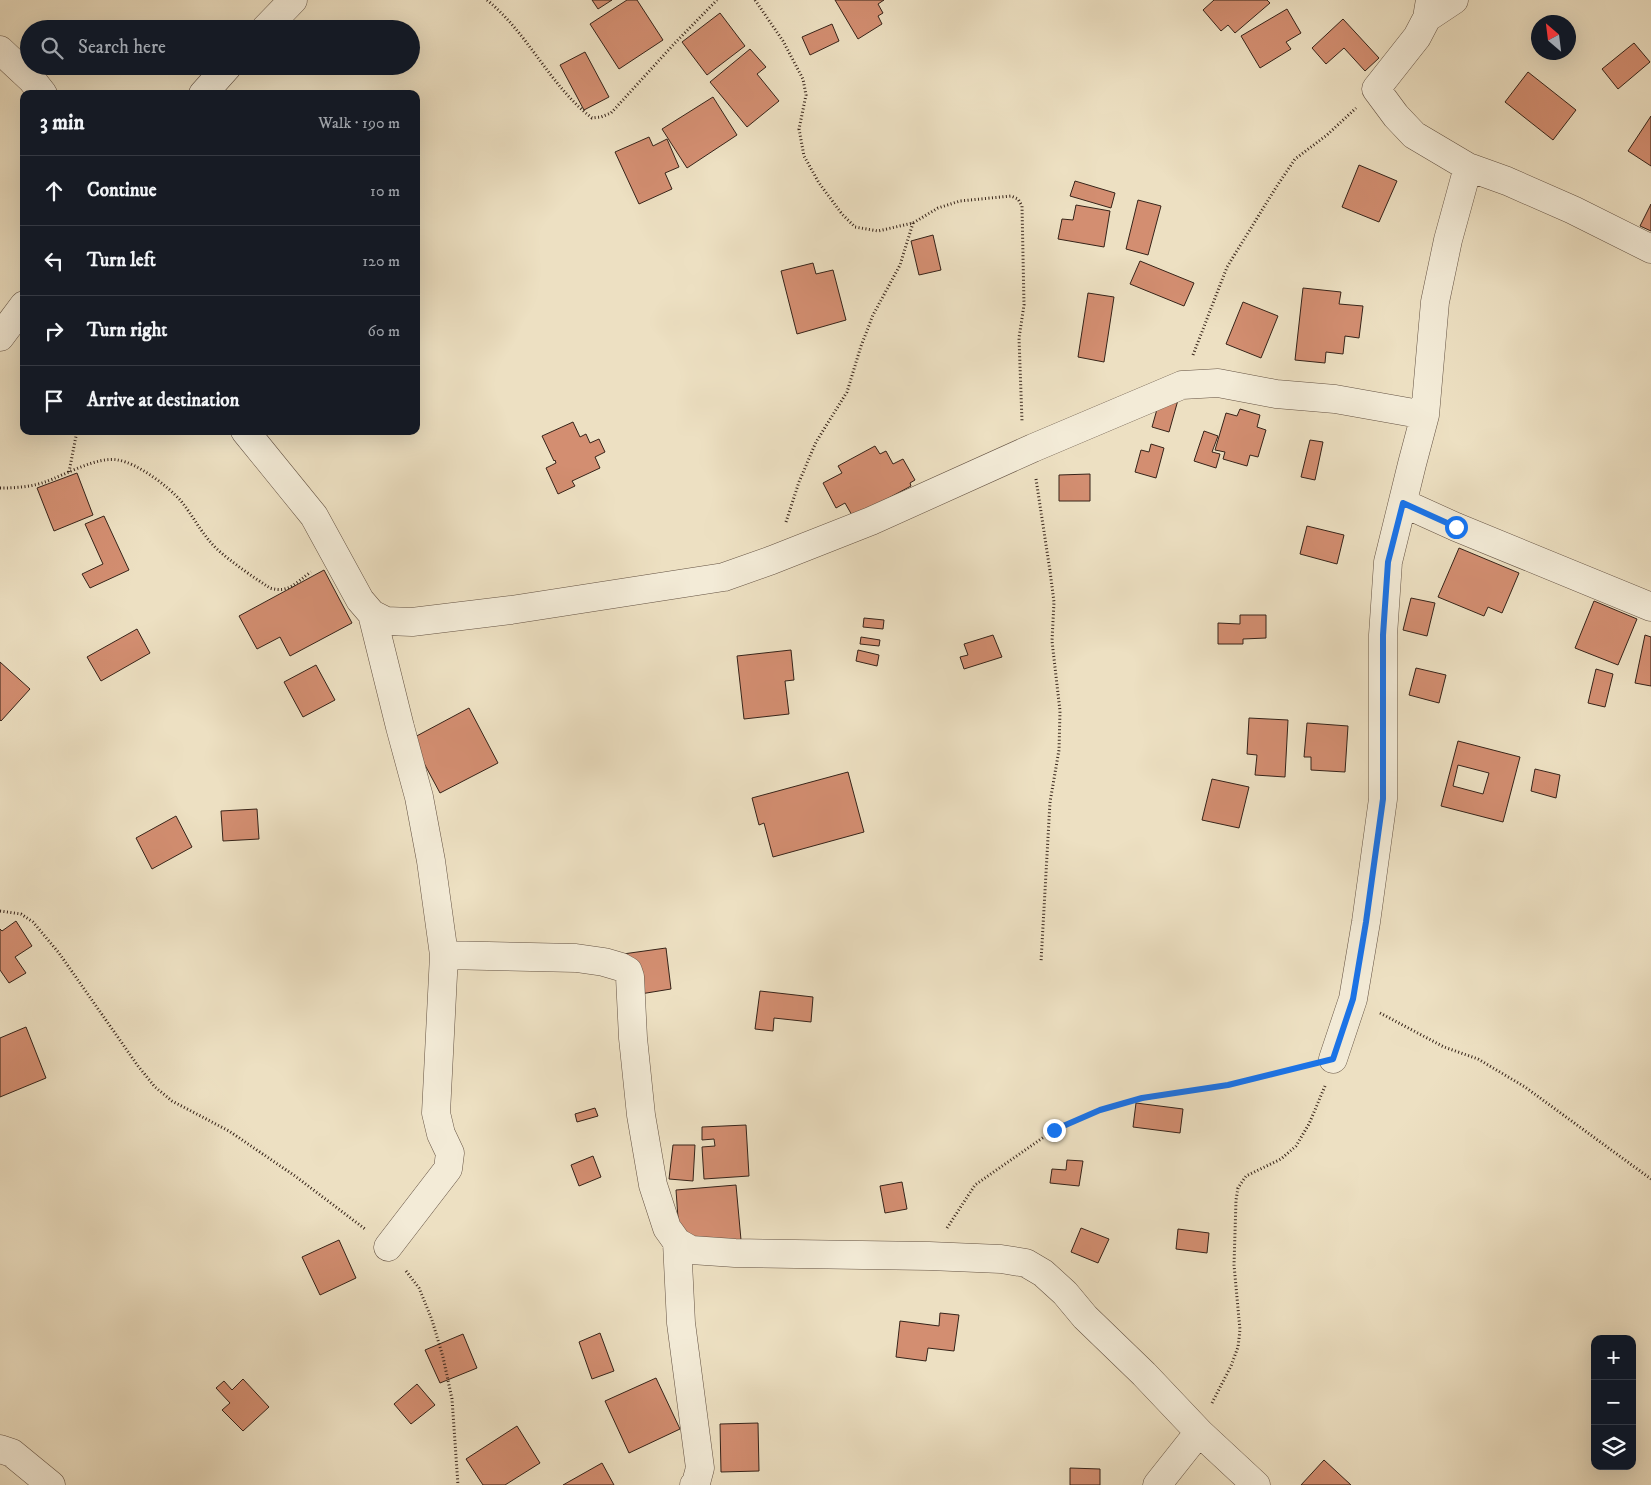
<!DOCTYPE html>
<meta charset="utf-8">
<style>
:root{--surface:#171b24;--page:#242831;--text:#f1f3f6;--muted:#9ea1a6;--line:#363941}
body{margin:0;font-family:"IM FELL DW Pica",serif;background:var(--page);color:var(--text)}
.controls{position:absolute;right:15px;bottom:15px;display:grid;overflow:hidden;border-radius:10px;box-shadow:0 5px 20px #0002}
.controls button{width:45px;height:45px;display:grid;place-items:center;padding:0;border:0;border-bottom:1px solid var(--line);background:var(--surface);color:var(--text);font:25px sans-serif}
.compass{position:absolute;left:1531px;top:15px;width:45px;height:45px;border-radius:50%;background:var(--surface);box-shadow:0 5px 20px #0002;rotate:332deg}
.stop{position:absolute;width:15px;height:15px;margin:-11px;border:4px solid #1a73e8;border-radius:50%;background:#fff}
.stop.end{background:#1a73e8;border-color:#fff;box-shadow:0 1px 5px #0008}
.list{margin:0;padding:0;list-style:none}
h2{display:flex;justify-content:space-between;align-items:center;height:65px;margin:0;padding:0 20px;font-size:21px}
h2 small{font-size:16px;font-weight:400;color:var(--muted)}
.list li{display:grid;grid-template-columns:32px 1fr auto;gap:15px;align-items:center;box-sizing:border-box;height:70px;padding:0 20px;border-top:1px solid var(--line)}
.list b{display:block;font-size:19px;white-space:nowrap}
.list em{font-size:16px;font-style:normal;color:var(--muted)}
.icon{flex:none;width:28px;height:28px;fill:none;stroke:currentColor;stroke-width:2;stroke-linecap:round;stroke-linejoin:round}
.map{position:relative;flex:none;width:1651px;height:1485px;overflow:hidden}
.search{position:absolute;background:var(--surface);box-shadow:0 5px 20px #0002;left:20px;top:20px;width:400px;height:55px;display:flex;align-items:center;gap:12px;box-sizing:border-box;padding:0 18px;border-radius:28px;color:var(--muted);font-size:19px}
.panel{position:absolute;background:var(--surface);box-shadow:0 5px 20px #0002;left:20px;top:90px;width:400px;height:345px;border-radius:10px}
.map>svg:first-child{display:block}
.building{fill:#d38e71;stroke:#362319;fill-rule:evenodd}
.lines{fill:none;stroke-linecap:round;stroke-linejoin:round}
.minor-casing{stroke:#645243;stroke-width:29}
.path{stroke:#362319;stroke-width:3;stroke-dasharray:1 2.5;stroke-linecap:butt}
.minor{stroke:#f3ebd7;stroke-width:28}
.route{stroke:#1a73e8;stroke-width:6}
</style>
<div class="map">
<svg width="1651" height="1485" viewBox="0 0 1651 1485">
<rect width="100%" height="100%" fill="#ede0c2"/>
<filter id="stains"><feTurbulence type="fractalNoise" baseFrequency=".004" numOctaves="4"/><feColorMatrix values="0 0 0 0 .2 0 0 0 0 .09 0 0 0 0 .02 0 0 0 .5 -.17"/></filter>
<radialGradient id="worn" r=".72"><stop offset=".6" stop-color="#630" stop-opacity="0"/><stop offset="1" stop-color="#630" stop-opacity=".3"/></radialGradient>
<path class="building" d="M592 0H612L598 9Z
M627 0H637L663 40 619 69 590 24Z
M835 0H884L878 4 883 13 878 16 882 24 858 39Z
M1214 0H1267L1270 3 1235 33 1228 25 1221 31 1203 10Z
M1287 9 1301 33 1286 42 1291 49 1260 68 1241 36Z
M720 13 745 46 707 75 682 42Z
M1343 19 1379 58 1365 71 1344 48 1326 64 1312 48Z
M832 24 839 41 810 55 802 37Z
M1634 43 1650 62 1618 89 1602 69Z
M750 49 766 67 757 74 779 101 747 127 710 82Z
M585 52 609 97 584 110 560 65Z
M1528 72 1576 110 1553 140 1505 102Z
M713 97 737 135 687 168 662 129Z
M1651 116V166L1628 151Z
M649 137 653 146 667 139 679 167 665 173 672 189 639 204 615 152Z
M1359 165 1397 181 1379 222 1342 207Z
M1075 181 1115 193 1111 208 1070 196Z
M1138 200 1161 206 1148 255 1126 249Z
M1651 204V231L1640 226Z
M1076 205 1110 211 1104 247 1058 239 1062 219 1073 220Z
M933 235 941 270 919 275 911 241Z
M1140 261 1194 283 1184 306 1130 284Z
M813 263 816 274 833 270 846 320 797 334 781 271Z
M1303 288 1341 292 1339 304 1363 306 1359 338 1345 336 1343 354 1326 352 1325 363 1295 360Z
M1088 293 1114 297 1104 362 1078 357Z
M1243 302 1278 316 1261 358 1226 344Z
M1161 395 1178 400 1169 432 1152 427Z
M1240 409 1260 415 1257 427 1266 430 1258 457 1250 455 1247 466 1223 459 1225 452 1215 450 1226 413 1237 416Z
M573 422 580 437 586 434 590 443 599 439 605 452 595 457 600 468 572 481 575 486 558 494 546 468 556 463 555 460 554 461 542 436Z
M1204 431 1218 436 1212 452 1220 454 1216 468 1194 461Z
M1310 440 1323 442 1315 480 1301 477Z
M1151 444 1164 448 1156 478 1135 472 1141 450 1149 452Z
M875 446 880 454 886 451 893 464 903 459 915 480 910 483 911 486 853 517 845 503 836 508 823 483 842 473 838 466Z
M77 473 93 515 54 531 37 488Z
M1090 474V501H1059V475Z
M104 516 129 570 90 588 82 574 103 564 85 524Z
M1307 526 1344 535 1337 564 1300 554Z
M1459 548 1519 573 1502 613 1488 607 1484 616 1438 597Z
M324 570 352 623 290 656 280 637 257 649 239 616Z
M1411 598 1435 603 1427 636 1403 630Z
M1594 601 1637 619 1618 665 1575 648Z
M1240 615H1266V638L1243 639V644H1218V623L1240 624Z
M864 618 884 620 883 629 863 627Z
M137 629 150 653 101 681 87 657Z
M993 635 1002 657 964 669 960 657 968 655 964 644Z
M1645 635 1651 637V686L1635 683Z
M861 637 880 640 879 646 860 644Z
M791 650 794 680 785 681 789 714 744 719 737 656Z
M858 650 879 655 877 666 856 661Z
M0 662 30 689 1 721 0 720Z
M316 665 335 700 303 717 284 682Z
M1416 668 1446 675 1439 703 1409 695Z
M1596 669 1613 674 1605 707 1588 703Z
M469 708 498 763 440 793 411 739Z
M1249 718 1288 720 1285 777 1255 775 1257 755 1247 754Z
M1307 723 1348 726 1345 772 1311 770V757H1304Z
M1458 741 1520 757 1503 822 1441 806ZM1458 765 1489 773 1483 794 1453 786Z
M1535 769 1560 775 1556 798 1531 791Z
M848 772 864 832 773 857 764 823 759 825 752 798Z
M1212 779 1249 787 1239 828 1202 820Z
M257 809 259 839 223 841 221 811Z
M176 816 192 847 152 869 136 838Z
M16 921 32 946 15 957 26 973 9 983 0 970V929L2 931Z
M666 948 671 989 628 996 623 954Z
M760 991 813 997 811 1022 774 1018 773 1031 755 1029Z
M26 1027 46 1078 0 1097V1038Z
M1136 1103 1183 1109 1180 1133 1133 1127Z
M595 1108 598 1116 577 1122 575 1114Z
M746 1125 749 1176 704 1179 702 1147 715 1146 714 1139 702 1140V1127Z
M673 1145H695L693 1181 669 1179Z
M593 1156 601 1177 579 1186 571 1165Z
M1067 1160 1083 1161 1079 1186 1050 1183 1052 1169 1066 1170Z
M902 1182 907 1209 885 1213 880 1186Z
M736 1185 741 1240 680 1246 676 1190Z
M1081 1228 1109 1239 1098 1263 1071 1252Z
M1178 1229 1209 1233 1207 1253 1176 1249Z
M339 1240 356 1278 320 1295 302 1257Z
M940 1313 959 1315 954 1351 928 1348 926 1361 896 1357 900 1321 939 1326Z
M600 1333 614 1371 592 1379 579 1342Z
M463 1334 477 1368 440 1383 425 1350Z
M656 1378 680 1429 629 1453 605 1401Z
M243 1379 269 1407 243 1431 222 1410 230 1403 216 1388 224 1381 232 1390Z
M417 1384 435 1405 411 1424 394 1404Z
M758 1423 759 1471 721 1472 720 1424Z
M517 1426 540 1463 505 1485H483L466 1459Z
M1324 1460 1351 1485H1301Z
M602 1463 614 1485H563Z
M1070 1468 1100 1469V1485H1070Z"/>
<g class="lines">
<g class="minor-casing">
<path id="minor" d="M1430 0 1427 18 1417 37 1376 89 1396 116 1414 135 1468 167 1507 181 1573 210 1651 249
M1427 18 1454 0
M265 29 293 0
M0 50 32 80 43 94
M203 94 228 66
M0 337 24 305
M245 431 314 516 360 600 372 614 386 621 412 622 511 610 724 577 772 560 871 521 1033 448 1182 385 1218 383 1276 394 1335 399 1425 415
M1403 503 1456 527 1651 607
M372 614 400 727 419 797 431 861 444 955 436 1113 441 1134 450 1153 448 1169 388 1247
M444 955 576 958 604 962 621 967 628 971 630 977 633 1038 641 1115 653 1185 667 1228 677 1242 691 1250 735 1253 929 1256 1001 1259 1026 1263 1043 1273 1065 1293 1085 1317 1144 1374 1199 1432 1256 1485
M1333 1059 1353 999 1366 922 1383 799V635L1388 562 1412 464 1425 415 1435 302 1448 240 1468 167
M677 1242 681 1323 700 1468 696 1483 694 1485
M0 1449 12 1453 51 1485
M1157 1485 1199 1432"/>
</g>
<path class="path" d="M487 0C528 33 550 86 592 118L601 117 611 113 674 44 717 0
M755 0 783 41 803 79 806 95 799 129 804 156 819 183 842 214 855 227 878 231 913 223 938 208 960 201 1011 196 1018 199 1022 206 1024 305 1019 338 1022 421
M1193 355 1227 267 1275 189 1295 159 1327 135 1356 108
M69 472 77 431
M1036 479 1050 571 1054 602 1052 641 1060 711 1059 750 1050 802 1041 962
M0 488C15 488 31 487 45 482 65 475 97 456 118 460 137 463 168 486 181 501 194 517 202 535 218 550 234 564 253 577 270 588 289 594 296 582 311 572
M786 522 799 482 816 442 847 392 861 346 873 315 900 265 913 223
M0 911 21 914 33 922 59 953 138 1066 155 1087 172 1101 229 1131 295 1176 365 1229
M1380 1013 1444 1047 1478 1059 1525 1087 1651 1179
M947 1228 975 1185 1054 1130 1100 1110 1142 1099 1228 1085 1306 1066
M406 1271 419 1288 432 1320 443 1357 452 1399 458 1485
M1212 1403 1231 1366 1238 1347 1240 1330 1234 1265 1236 1200 1238 1188 1246 1176 1281 1159 1296 1146 1309 1124 1325 1086"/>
<use href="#minor" class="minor"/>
</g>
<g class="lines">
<path class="route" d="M1054 1130 1100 1110 1142 1098 1228 1085 1333 1059 1353 999 1366 922 1383 799V635L1388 562 1403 503 1456 527"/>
</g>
<rect width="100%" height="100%" filter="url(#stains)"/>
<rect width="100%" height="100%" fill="url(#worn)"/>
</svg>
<div class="controls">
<button>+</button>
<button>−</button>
<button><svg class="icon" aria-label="layers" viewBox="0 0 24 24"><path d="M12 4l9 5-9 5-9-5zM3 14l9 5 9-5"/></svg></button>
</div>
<svg class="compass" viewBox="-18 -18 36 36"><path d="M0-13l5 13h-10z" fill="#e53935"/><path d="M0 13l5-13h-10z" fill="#9ea1a6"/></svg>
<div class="stop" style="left:1456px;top:527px"></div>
<div class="stop end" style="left:1054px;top:1130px"></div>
<div class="search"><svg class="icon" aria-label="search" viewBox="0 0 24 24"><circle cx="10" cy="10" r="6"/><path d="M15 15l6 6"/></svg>Search here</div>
<section class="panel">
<h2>3 min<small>Walk · 190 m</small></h2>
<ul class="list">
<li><svg class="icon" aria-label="ahead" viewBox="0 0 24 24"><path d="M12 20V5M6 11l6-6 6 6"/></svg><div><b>Continue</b></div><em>10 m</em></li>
<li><svg class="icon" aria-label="left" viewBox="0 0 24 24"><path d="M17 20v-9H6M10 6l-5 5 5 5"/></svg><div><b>Turn left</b></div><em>120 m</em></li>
<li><svg class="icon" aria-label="right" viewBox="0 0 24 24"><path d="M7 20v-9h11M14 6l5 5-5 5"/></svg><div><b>Turn right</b></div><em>60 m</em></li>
<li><svg class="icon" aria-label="arrive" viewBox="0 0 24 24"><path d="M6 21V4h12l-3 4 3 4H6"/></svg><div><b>Arrive at destination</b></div></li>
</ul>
</section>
</div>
